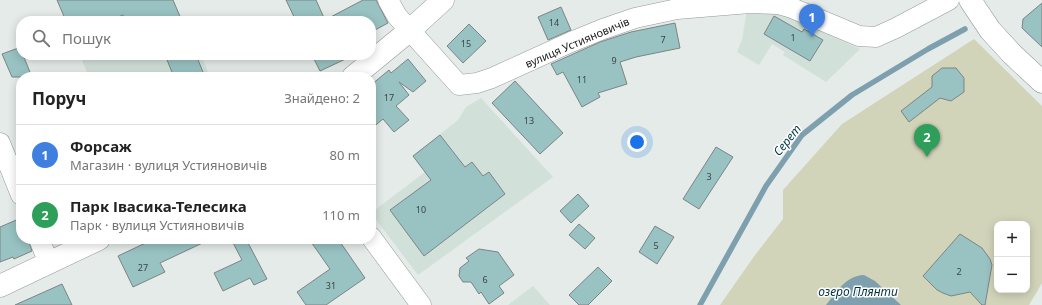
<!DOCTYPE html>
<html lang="uk">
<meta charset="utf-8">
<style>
:root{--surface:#fff;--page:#f6f6f6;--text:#222;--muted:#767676;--line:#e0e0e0;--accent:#2563eb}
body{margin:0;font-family:"Noto Sans",sans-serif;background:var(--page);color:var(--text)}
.controls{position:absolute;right:12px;bottom:12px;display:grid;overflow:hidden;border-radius:8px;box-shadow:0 2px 10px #0003}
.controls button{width:36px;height:36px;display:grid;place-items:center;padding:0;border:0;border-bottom:1px solid var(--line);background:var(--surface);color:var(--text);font:20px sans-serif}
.you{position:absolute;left:637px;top:142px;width:14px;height:14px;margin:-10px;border:3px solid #fff;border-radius:50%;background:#1a73e8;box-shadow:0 0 0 6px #1a73e833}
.badge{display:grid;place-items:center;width:26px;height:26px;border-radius:50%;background:var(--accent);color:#fff;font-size:13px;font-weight:700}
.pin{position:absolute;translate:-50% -33px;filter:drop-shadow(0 1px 2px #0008)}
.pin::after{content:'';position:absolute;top:21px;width:14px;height:12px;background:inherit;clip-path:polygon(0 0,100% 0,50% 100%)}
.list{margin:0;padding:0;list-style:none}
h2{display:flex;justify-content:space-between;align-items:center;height:52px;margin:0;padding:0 16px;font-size:17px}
h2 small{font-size:13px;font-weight:400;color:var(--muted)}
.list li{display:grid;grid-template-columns:26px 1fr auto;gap:12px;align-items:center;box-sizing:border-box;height:60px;padding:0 16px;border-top:1px solid var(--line)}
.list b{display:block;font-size:15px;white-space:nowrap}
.list p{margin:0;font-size:13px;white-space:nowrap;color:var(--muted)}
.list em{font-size:13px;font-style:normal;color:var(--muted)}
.icon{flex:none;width:22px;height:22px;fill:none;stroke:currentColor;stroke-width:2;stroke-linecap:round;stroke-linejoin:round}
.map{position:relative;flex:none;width:1042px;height:305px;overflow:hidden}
.search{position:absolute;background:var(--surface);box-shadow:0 2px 10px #0003;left:16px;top:16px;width:360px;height:44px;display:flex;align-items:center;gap:10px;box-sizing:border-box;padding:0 14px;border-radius:16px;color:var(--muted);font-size:15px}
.panel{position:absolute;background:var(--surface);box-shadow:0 2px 10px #0003;left:16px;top:72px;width:360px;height:172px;border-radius:16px}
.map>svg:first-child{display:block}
.built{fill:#d1e0d9}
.green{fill:#d2d4ba;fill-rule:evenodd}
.water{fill:#7ea0ae}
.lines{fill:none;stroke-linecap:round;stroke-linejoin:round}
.stream{stroke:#7ea0ae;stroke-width:5.5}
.building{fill:#99c2c2;stroke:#7d8484}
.minor-casing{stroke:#949a97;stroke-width:21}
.tertiary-casing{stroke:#949a97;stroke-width:23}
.secondary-casing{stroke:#949a97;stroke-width:23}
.minor{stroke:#fff;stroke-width:20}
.tertiary{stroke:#fff;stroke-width:22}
.secondary{stroke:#fff;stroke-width:22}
.labels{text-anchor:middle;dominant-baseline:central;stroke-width:3;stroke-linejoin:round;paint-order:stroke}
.number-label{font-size:9px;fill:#394544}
.street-label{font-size:11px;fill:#191b1a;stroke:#fff}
.water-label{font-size:12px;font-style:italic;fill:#003444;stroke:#fff}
</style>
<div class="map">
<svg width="1042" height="305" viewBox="0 0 1042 305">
<rect width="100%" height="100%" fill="#e4ebe8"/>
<path class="built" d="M747 10 776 11 860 49 826 82 783 55 785 52 772 44 759 65 737 52 742 40Z
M80 55H201L210 77H89Z
M481 98 553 177 418 275 371 213 425 172 413 156 458 120 466 107Z
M533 286 550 305H508Z"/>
<path class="green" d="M974 39 1042 106V283L1029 305H720L755 255 783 219V190L842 124ZM997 224H1027V290H997Z"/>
<path class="water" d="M864 275 875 281 901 305H826C837 292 845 276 864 275Z"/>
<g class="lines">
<path class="stream" d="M700 305 766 186 802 135 852 95 928 49 965 29"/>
</g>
<path class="building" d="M57 0H173L182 21H126L123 15 108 21H66Z
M286 0H316L325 20 363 0H376L388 23 375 30 371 24V21H296Z
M1042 3V47L1022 28 1023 19Z
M561 7 571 30 548 40 538 17Z
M774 16 802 32 804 29 823 40 810 61 764 34Z
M675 23 680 48 636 57 620 62 627 84 598 93 600 97 582 107 563 72 557 75 551 64 600 42 631 32Z
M469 24 486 41 463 63 447 46Z
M21 47V55H23L32 77H12L2 54Z
M165 55H196L205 77H174Z
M312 55H354L320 71Z
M408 59 426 81 413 92 399 82 409 95 396 106 409 120 394 132 383 119 371 129V85L389 70 391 73Z
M942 68H956L964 78V92L951 101 940 98 909 122 901 111 932 87V76Z
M515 81 563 133 540 154 492 103Z
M440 135 465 167 472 162 483 176 489 172 505 194 424 256 390 210 431 180 413 156Z
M716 147 733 157 699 209 683 199Z
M578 194 589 206 571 223 560 211Z
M21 218V239H28L32 251 14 259 13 257 0 262V227Z
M579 224 595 238 585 249 569 235Z
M655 226 674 237 657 264 639 252Z
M960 234 982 248 990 259 992 265 985 305H982L970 292 951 296 943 293 937 290 923 276Z
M154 239H211L160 263 165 272 133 287 118 256Z
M231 239H246L267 279 254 285 250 278 223 291 214 273 242 260Z
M309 239H338L365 278 326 305H306L297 292 330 269Z
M479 249 498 252 514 275 499 286 504 293 489 304 481 292 479 294 471 282H463L459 276 460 268 469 261 466 258Z
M598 267 612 281 588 305H579L569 295Z
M62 284 72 305H15Z"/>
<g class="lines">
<g class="minor-casing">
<path id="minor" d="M388 0 397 16 459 85 477 83 492 78 571 42 603 29 635 18 677 9 750 3 778 4 792 8 859 36 876 37 896 28 949 0
M0 143 21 195
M371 237 421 305
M39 239 49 263"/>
</g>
<g class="tertiary-casing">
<path id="tertiary" d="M353 77 409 31 443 0
M0 286 99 239"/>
</g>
<g class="secondary-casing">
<path id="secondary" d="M970 0 990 30 1012 54 1042 82"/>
</g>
<use href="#minor" class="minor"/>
<use href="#tertiary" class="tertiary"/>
<use href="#secondary" class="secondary"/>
</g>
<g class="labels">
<g class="number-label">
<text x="554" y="22">14</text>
<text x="793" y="37">1</text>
<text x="663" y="39">7</text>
<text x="466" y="43">15</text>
<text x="614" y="60">9</text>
<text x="582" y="79">11</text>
<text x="389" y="97">17</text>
<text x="529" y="120">13</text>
<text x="709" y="176">3</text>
<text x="421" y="209">10</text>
<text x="656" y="245">5</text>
<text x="143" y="267">27</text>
<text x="959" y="271">2</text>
<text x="485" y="279">6</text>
<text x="331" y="285">31</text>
</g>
<g class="street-label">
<text transform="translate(577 42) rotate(-23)">вулиця Устияновичів</text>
</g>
<g class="water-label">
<text transform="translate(787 140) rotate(-51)">Серет</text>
<text x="858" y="291">озеро Плянти</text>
</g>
</g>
</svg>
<div class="controls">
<button>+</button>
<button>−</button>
</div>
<div class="you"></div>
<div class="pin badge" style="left:812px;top:37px;background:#3f7fe0">1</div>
<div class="pin badge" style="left:927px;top:157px;background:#2e9e5b">2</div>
<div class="search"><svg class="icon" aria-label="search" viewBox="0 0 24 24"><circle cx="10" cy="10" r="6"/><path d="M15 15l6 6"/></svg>Пошук</div>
<section class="panel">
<h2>Поруч<small>Знайдено: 2</small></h2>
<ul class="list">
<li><span class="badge" style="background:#3f7fe0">1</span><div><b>Форсаж</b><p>Магазин · вулиця Устияновичів</p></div><em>80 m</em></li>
<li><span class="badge" style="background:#2e9e5b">2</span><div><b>Парк Івасика-Телесика</b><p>Парк · вулиця Устияновичів</p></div><em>110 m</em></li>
</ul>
</section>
</div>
